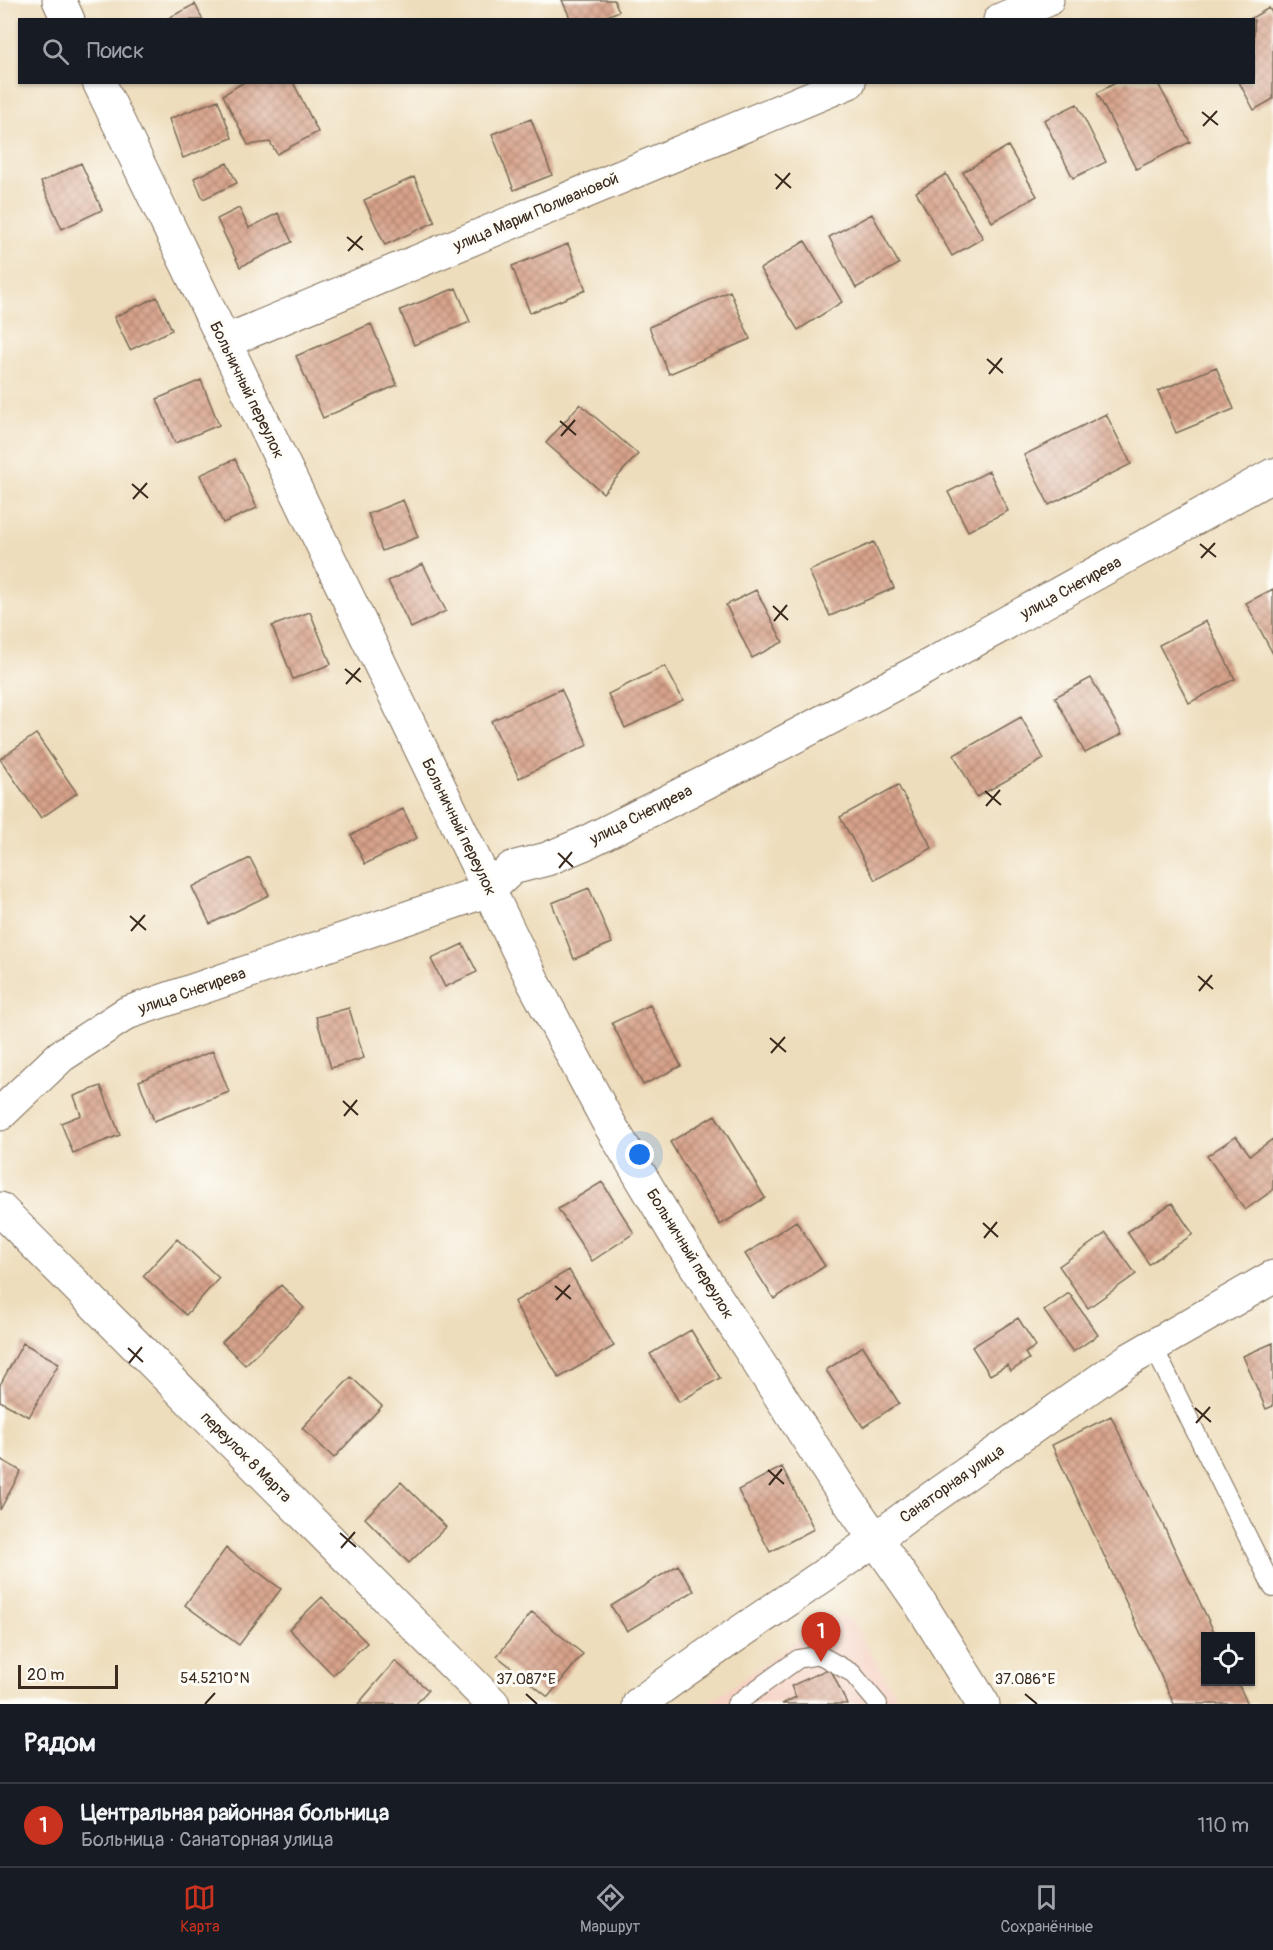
<!DOCTYPE html>
<html lang="ru">
<meta charset="utf-8">
<style>
:root{--surface:#171b24;--page:#20242c;--text:#f1f3f6;--muted:#9ea1a6;--line:#363941;--accent:#c8321e}
body{margin:0;font-family:Pangolin,sans-serif;background:var(--page);color:var(--text)}
.controls{position:absolute;right:18px;bottom:18px;display:grid;overflow:hidden;border-radius:0px;box-shadow:0 2px 4px #0004}
.controls button{width:54px;height:54px;display:grid;place-items:center;padding:0;border:0;border-bottom:2px solid var(--line);background:var(--surface);color:var(--text);font:30px sans-serif}
.scale{position:absolute;left:18px;bottom:15px;width:100px;box-sizing:border-box;padding-left:6px;border:3px solid #3b2a1e;border-top:0;font-size:16px;line-height:21px;white-space:nowrap;color:#3b2a1e;-webkit-text-stroke:4px #fdfcf7;paint-order:stroke}
.you{position:absolute;left:640px;top:1155px;width:21px;height:21px;margin:-15px;border:4px solid #fff;border-radius:50%;background:#1a73e8;box-shadow:0 0 0 9px #1a73e833}
.badge{display:grid;place-items:center;width:39px;height:39px;border-radius:50%;background:var(--accent);color:#fff;font-size:20px;font-weight:700}
.pin{position:absolute;translate:-50% -50px;filter:drop-shadow(0 2px 3px #0008)}
.pin::after{content:'';position:absolute;top:32px;width:21px;height:18px;background:inherit;clip-path:polygon(0 0,100% 0,50% 100%)}
.list{margin:0;padding:0;list-style:none}
h2{display:flex;justify-content:space-between;align-items:center;height:78px;margin:0;padding:0 24px;font-size:26px}
h2 small{font-size:20px;font-weight:400;color:var(--muted)}
.list li{display:grid;grid-template-columns:39px 1fr auto;gap:18px;align-items:center;box-sizing:border-box;height:84px;padding:0 24px;border-top:2px solid var(--line)}
.list b{display:block;font-size:22px;white-space:nowrap}
.list p{margin:0;font-size:20px;white-space:nowrap;color:var(--muted)}
.list em{font-size:20px;font-style:normal;color:var(--muted)}
.icon{flex:none;width:33px;height:33px;fill:none;stroke:currentColor;stroke-width:2;stroke-linecap:round;stroke-linejoin:round}
.map{position:relative;flex:none;width:1273px;height:1704px;overflow:hidden}
.search{position:absolute;background:var(--surface);box-shadow:0 2px 4px #0004;left:18px;right:18px;top:18px;height:66px;display:flex;align-items:center;gap:15px;box-sizing:border-box;padding:0 21px;border-radius:0px;color:var(--muted);font-size:22px}
.sheet{height:162px;background:var(--surface)}
nav{display:flex;justify-content:space-around;align-items:center;box-sizing:border-box;height:84px;border-top:2px solid var(--line);background:var(--surface);font-size:16px;color:var(--muted)}
nav a{display:grid;justify-items:center;gap:3px}
nav .on{color:var(--accent)}
.map>svg:first-child{display:block}
.built{fill:#f6d2c4}
.building{fill:url(#building-cross-hatch)}
.lines{fill:none;stroke-linecap:round;stroke-linejoin:round}
.lane-casing{stroke:#7a6955;stroke-width:20}
.street-casing{stroke:#7a6955;stroke-width:35}
.secondary-casing{stroke:#7a6955;stroke-width:35}
.lane{stroke:#fff;stroke-width:18}
.street{stroke:#fff;stroke-width:33}
.secondary{stroke:#fff;stroke-width:33}
.ticks{fill:none;stroke:#3b2a1e;stroke-width:2}
.labels{text-anchor:middle;dominant-baseline:central;stroke-width:6;stroke-linejoin:round;paint-order:stroke}
.street-label{font-size:16px;fill:#3b2a1e;stroke:#fdfcf7}
.ticks-label{font-size:15px;text-anchor:middle;fill:#3b2a1e;stroke:#fdfcf7;stroke-width:6;stroke-linejoin:round;paint-order:stroke}
</style>
<div class="map">
<svg width="1273" height="1704" viewBox="0 0 1273 1704">
<defs>
<pattern id="building-cross-hatch" width="8" height="8" patternUnits="userSpaceOnUse" patternTransform="scale(1.5)"><rect width="8" height="8" fill="#d7a28a"/><path d="M0 0l8 8M0 8l8-8" fill="none" stroke="#b08470"/></pattern>
</defs>
<rect width="100%" height="100%" fill="#fdfcf7"/>
<filter id="ink" filterUnits="userSpaceOnUse"><feTurbulence type="fractalNoise" baseFrequency=".0167" numOctaves="2"/><feDisplacementMap in="SourceGraphic" scale="12" xChannelSelector="R" yChannelSelector="G"/><feConvolveMatrix kernelMatrix="1 2 1 2 8 2 1 2 1" color-interpolation-filters="sRGB"/></filter>
<filter id="wash" filterUnits="userSpaceOnUse"><feTurbulence type="fractalNoise" baseFrequency=".008" numOctaves="4" result="noise"/><feDisplacementMap in="SourceGraphic" scale="24" xChannelSelector="R" yChannelSelector="G"/><feGaussianBlur stdDeviation="1.35" result="paint"/><feColorMatrix in="noise" values="0 0 0 0 0 0 0 0 0 0 0 0 0 0 0 0 0 1.4 0 .05"/><feComposite in="paint" operator="in"/></filter>
<g filter="url(#wash)">
<rect width="100%" height="100%" fill="#eeddbc"/>
<path class="built" d="M833 1615 851 1620 901 1704H707Z"/>
<g id="blocks">
<path class="building" d="M562 0H614L619 11 598 20H571Z
M195 4 203 20H165Z
M1269 8 1273 14V99L1254 110 1239 82H1254V20H1248Z
M244 82H293L318 132 277 154 270 142 248 145 223 95Z
M1117 82H1157L1190 142 1136 169 1097 93Z
M218 100 232 138 183 158 169 119Z
M1077 104 1106 162 1073 178 1044 120Z
M531 119 552 175 514 190 492 134Z
M1008 146 1037 196 992 222 963 172Z
M81 163 102 210 62 229 41 182Z
M227 163 237 183 203 199 194 178Z
M946 174 983 238 952 256 916 192Z
M414 177 435 222 385 245 364 200Z
M239 208 249 228 278 213 292 242 240 267 217 219Z
M872 214 899 264 856 288 829 237Z
M805 241 842 302 798 330 760 269Z
M568 244 586 290 530 313 512 266Z
M456 288 470 322 414 345 400 310Z
M730 291 750 339 669 374 649 327Z
M157 297 172 330 130 350 114 317Z
M371 324 397 385 323 418 296 356Z
M1216 367 1234 409 1176 433 1158 391Z
M201 380 219 425 175 443 157 399Z
M580 404 638 454 603 493 546 443Z
M1106 414 1131 464 1049 505 1024 455Z
M235 459 257 508 223 523 200 475Z
M989 471 1008 511 968 531 948 492Z
M403 500 418 537 382 551 368 514Z
M874 542 894 588 830 616 809 571Z
M423 564 446 611 411 628 388 581Z
M1273 589V654L1246 603Z
M756 590 783 642 752 658 726 605Z
M310 612 331 664 293 679 272 626Z
M1206 621 1235 679 1189 703 1159 645Z
M665 666 683 700 625 728 608 694Z
M1091 678 1122 734 1085 753 1055 697Z
M561 689 588 745 519 778 491 721Z
M1021 717 1044 759 977 797 954 755Z
M36 734 77 793 41 818 0 759Z
M898 785 932 848 875 880 840 817Z
M403 809 417 838 365 864 351 835Z
M250 858 269 895 210 924 192 887Z
M589 888 612 943 574 959 552 903Z
M463 944 477 972 445 987 431 959Z
M650 1005 681 1066 643 1085 612 1023Z
M349 1008 364 1058 331 1068 316 1017Z
M213 1051 229 1092 154 1121 139 1081Z
M101 1086 120 1135 73 1153 61 1123 81 1115 74 1096Z
M715 1115 765 1198 720 1225 670 1142Z
M1236 1136 1250 1155 1273 1139V1190L1245 1210 1207 1156Z
M602 1182 634 1233 592 1261 558 1209Z
M1172 1203 1193 1234 1149 1264 1127 1232Z
M796 1221 825 1266 774 1299 745 1254Z
M1106 1233 1136 1274 1088 1308 1059 1266Z
M177 1239 219 1278 186 1315 143 1276Z
M569 1270 614 1346 559 1378 514 1302Z
M281 1285 304 1308 245 1365 222 1342Z
M1069 1293 1098 1335 1073 1352 1044 1311Z
M1018 1318 1036 1346 1025 1353 1029 1359 1011 1371 1007 1365 990 1375 972 1347Z
M691 1330 720 1378 679 1402 650 1354Z
M23 1343 59 1363 29 1417 0 1401V1385Z
M1273 1343V1406L1266 1409 1243 1356Z
M863 1346 899 1403 863 1427 826 1370Z
M351 1377 382 1406 334 1458 302 1428Z
M1111 1416 1216 1636H1206V1682H1237L1248 1704H1174L1052 1445Z
M0 1459 21 1471 0 1510Z
M782 1467 814 1529 770 1552 738 1490Z
M401 1482 446 1527 409 1563 365 1518Z
M226 1548 281 1589 239 1645 185 1605Z
M678 1565 694 1591 627 1631 611 1606Z
M322 1597 367 1643 333 1675 289 1629Z
M532 1612 583 1654 548 1697 497 1656Z
M395 1661 428 1690 416 1704H358Z
M830 1668 847 1704H782L796 1697 791 1686Z"/>
</g>
</g>
<g filter="url(#ink)">
<use href="#blocks" fill-opacity="0" stroke="#7a6955" stroke-width="1.5"/>
<g class="lines">
<g class="lane-casing">
<path id="lane" d="M1153 1346 1273 1588
M736 1704 798 1659 820 1655 852 1673 878 1704"/>
</g>
<g class="street-casing">
<path id="street" d="M1000 20 1047 0
M224 342 849 82
M0 1114 61 1056 127 1013 489 890 512 868 547 859 583 844 750 760 923 669 1273 475
M0 1209 493 1704
M639 1704C727 1637 822 1581 909 1514L1127 1361 1273 1277"/>
</g>
<g class="secondary-casing">
<path id="secondary" d="M59 0 68 20
M99 82 534 983 607 1120 674 1232 841 1490 920 1603 983 1704"/>
</g>
<use href="#lane" class="lane"/>
<use href="#street" class="street"/>
<use href="#secondary" class="secondary"/>
</g>
</g>
<path class="ticks" d="M1202 112 1218 125M1203 126 1217 111M775 174 791 188M776 189 790 173M347 237 363 250M348 251 362 236M987 359 1003 373M989 374 1002 358M560 421 576 435M561 436 575 420M132 484 148 498M133 499 147 483M1200 544 1216 557M1201 558 1215 543M773 606 788 620M774 621 787 605M345 669 361 682M346 684 360 668M985 791 1001 805M986 806 1000 790M558 853 573 867M559 868 572 852M130 916 146 930M131 931 145 915M1198 976 1213 989M1199 991 1212 975M770 1038 786 1052M771 1053 785 1037M343 1101 358 1115M344 1116 357 1100M983 1223 998 1237M984 1238 997 1222M555 1286 571 1299M556 1300 570 1285M128 1348 143 1362M129 1363 142 1347M1195 1408 1211 1422M1196 1423 1210 1407M768 1470 784 1484M769 1485 782 1469M340 1533 356 1547M341 1548 355 1532M526 1694 537 1704M1025 1694 1037 1704M205 1704 215 1693"/>
<g class="labels">
<g class="street-label">
<text transform="translate(536 212) rotate(-23)">улица Марии Поливановой</text>
<text transform="translate(247 390) rotate(64)">Больничный переулок</text>
<text transform="translate(1071 588) rotate(-29)">улица Снегирева</text>
<text transform="translate(641 815) rotate(-27)">улица Снегирева</text>
<text transform="translate(459 827) rotate(64)">Больничный переулок</text>
<text transform="translate(192 991) rotate(-19)">улица Снегирева</text>
<text transform="translate(690 1254) rotate(58)">Больничный переулок</text>
<text transform="translate(246 1457) rotate(45)">переулок 8 Марта</text>
<text transform="translate(952 1484) rotate(-35)">Санаторная улица</text>
</g>
</g>
<g class="ticks-label">
<text x="215" y="1683">54.5210°N</text>
<text x="526" y="1684">37.087°E</text>
<text x="1025" y="1684">37.086°E</text>
</g>
</svg>
<div class="controls">
<button><svg class="icon" aria-label="locate" viewBox="0 0 24 24"><circle cx="12" cy="12" r="6"/><path d="M12 2v4M12 18v4M2 12h4M18 12h4"/></svg></button>
</div>
<div class="scale">20 m</div>
<div class="you"></div>
<div class="pin badge" style="left:821px;top:1662px">1</div>
<div class="search"><svg class="icon" aria-label="search" viewBox="0 0 24 24"><circle cx="10" cy="10" r="6"/><path d="M15 15l6 6"/></svg>Поиск</div>
</div>
<section class="sheet">
<h2>Рядом<small></small></h2>
<ul class="list">
<li><span class="badge">1</span><div><b>Центральная районная больница</b><p>Больница · Санаторная улица</p></div><em>110 m</em></li>
</ul>
</section>
<nav>
<a class="on"><svg class="icon" aria-label="map" viewBox="0 0 24 24"><path d="M3 6l6-2 6 2 6-2v14l-6 2-6-2-6 2zM9 4v14M15 6v14"/></svg>Карта</a>
<a><svg class="icon" aria-label="directions" viewBox="0 0 24 24"><path d="M12 3l9 9-9 9-9-9zM9 14v-3h6M13 9l2 2-2 2"/></svg>Маршрут</a>
<a><svg class="icon" aria-label="saved" viewBox="0 0 24 24"><path d="M7 4h10v16l-5-4-5 4z"/></svg>Сохранённые</a>
</nav>
